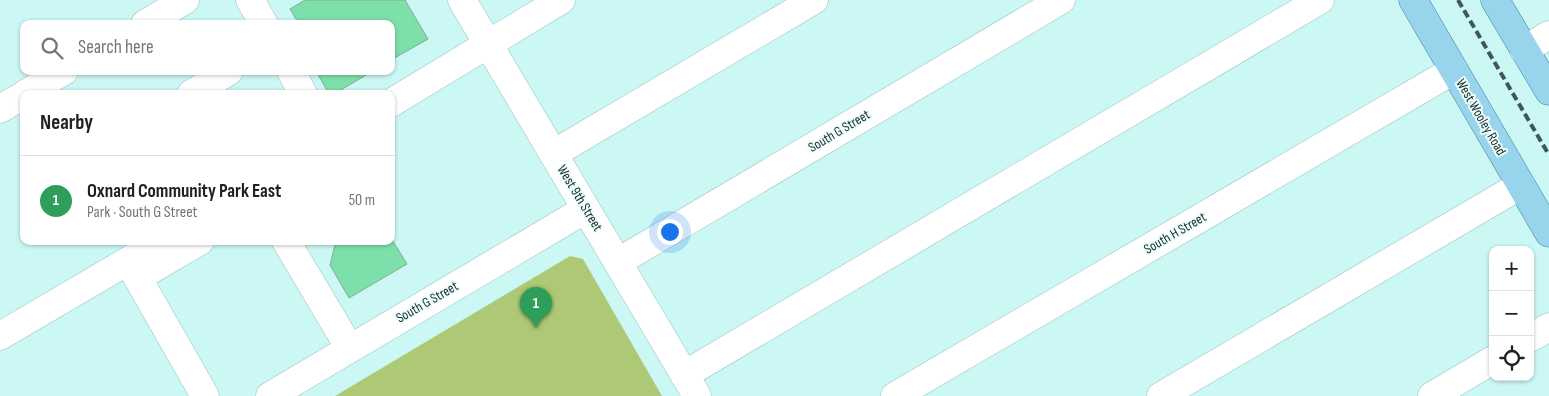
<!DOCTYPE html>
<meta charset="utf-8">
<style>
:root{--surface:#fff;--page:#f6f6f6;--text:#202124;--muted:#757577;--line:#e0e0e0;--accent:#cd3d4c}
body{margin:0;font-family:"Sofia Sans Condensed",sans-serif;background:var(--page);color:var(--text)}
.controls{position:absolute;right:15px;bottom:15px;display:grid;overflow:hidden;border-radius:10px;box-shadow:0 1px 4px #0004}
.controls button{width:45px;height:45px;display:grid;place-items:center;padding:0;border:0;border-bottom:1px solid var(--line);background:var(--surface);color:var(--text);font:25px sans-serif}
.you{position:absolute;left:669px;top:231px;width:18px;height:18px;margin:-12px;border:4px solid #fff;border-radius:50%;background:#1a73e8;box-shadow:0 0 0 8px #1a73e833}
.badge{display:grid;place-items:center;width:32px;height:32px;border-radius:50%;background:var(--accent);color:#fff;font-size:16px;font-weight:700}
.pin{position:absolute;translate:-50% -41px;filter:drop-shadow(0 1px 2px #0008)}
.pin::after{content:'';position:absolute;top:26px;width:18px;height:15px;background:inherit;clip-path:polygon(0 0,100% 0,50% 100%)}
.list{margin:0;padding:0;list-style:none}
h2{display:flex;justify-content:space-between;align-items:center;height:65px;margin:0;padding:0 20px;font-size:21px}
h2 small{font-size:16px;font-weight:400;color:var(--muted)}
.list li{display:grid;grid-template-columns:32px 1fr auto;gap:15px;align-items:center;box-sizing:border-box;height:90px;padding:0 20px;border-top:1px solid var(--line)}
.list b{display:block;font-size:19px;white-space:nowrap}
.list p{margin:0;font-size:16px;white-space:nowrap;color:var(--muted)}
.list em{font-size:16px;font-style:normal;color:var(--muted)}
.icon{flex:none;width:28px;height:28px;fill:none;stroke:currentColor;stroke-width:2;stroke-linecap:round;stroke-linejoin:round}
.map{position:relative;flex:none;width:1549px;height:396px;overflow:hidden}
.search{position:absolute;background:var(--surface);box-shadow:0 1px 4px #0004;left:20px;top:20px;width:375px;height:55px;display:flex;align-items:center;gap:12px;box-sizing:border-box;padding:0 18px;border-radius:10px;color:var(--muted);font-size:19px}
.panel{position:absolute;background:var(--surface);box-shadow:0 1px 4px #0004;left:20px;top:90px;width:375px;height:155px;border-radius:10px}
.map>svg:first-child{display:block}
.green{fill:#aec975}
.building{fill:#7ddfa9;stroke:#89aa96}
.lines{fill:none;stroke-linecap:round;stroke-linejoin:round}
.minor-casing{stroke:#97c2c0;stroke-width:29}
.major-casing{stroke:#3f86a0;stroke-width:29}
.minor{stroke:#fff;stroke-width:28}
.major{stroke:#98d4ec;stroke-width:28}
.rail{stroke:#405757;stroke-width:4;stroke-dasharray:8 4;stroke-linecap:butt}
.labels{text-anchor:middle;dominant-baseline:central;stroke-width:4;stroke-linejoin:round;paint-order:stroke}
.street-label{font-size:14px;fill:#192a2a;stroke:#edfefd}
</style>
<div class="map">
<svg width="1549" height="396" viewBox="0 0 1549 396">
<rect width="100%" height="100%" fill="#cbf7f5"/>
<path class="green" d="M570 256 583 259 662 396H335Z"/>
<path class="building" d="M305 0H405L428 39 391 60V24H299L290 9Z
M316 71H373L334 94H329Z
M391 238 407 264 349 298 330 265 336 241H391Z"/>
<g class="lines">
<g class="minor-casing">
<path id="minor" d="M250 0 264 24
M462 0 697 396
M145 24 185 0
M1524 50 1549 35
M291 71 303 94
M25 94 64 71
M191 94 229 71
M391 103 561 0
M0 109 24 95
M553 154 814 0
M286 241 349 347
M128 261 205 396
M618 262 1061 0
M140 276 200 241
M0 336 162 241
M1530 338 1549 327
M684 375 1320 0
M270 396 586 209
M895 396 1454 70
M1161 396 1521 185
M1432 396 1493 360"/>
</g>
<g class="major-casing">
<path id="major" d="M1413 0 1549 233
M1495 0 1549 91"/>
</g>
<use href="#minor" class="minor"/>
<use href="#major" class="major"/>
<path class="rail" d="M1458 0 1549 155"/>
</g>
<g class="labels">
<g class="street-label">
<text transform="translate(1481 117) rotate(60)">West Wooley Road</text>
<text transform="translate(839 131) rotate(-31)">South G Street</text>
<text transform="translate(580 198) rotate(59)">West 9th Street</text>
<text transform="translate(1175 233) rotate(-30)">South H Street</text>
<text transform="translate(427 302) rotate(-30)">South G Street</text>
</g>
</g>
</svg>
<div class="controls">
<button>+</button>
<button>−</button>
<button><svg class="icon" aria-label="locate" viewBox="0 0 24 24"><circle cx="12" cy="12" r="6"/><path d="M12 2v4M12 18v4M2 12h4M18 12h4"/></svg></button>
</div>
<div class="you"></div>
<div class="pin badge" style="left:536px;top:328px;background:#2e9e5b">1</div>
<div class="search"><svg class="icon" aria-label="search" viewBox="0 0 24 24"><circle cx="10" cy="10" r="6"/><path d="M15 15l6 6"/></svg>Search here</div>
<section class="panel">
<h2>Nearby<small></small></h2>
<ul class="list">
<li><span class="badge" style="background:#2e9e5b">1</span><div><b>Oxnard Community Park East</b><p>Park · South G Street</p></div><em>50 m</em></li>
</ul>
</section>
</div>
